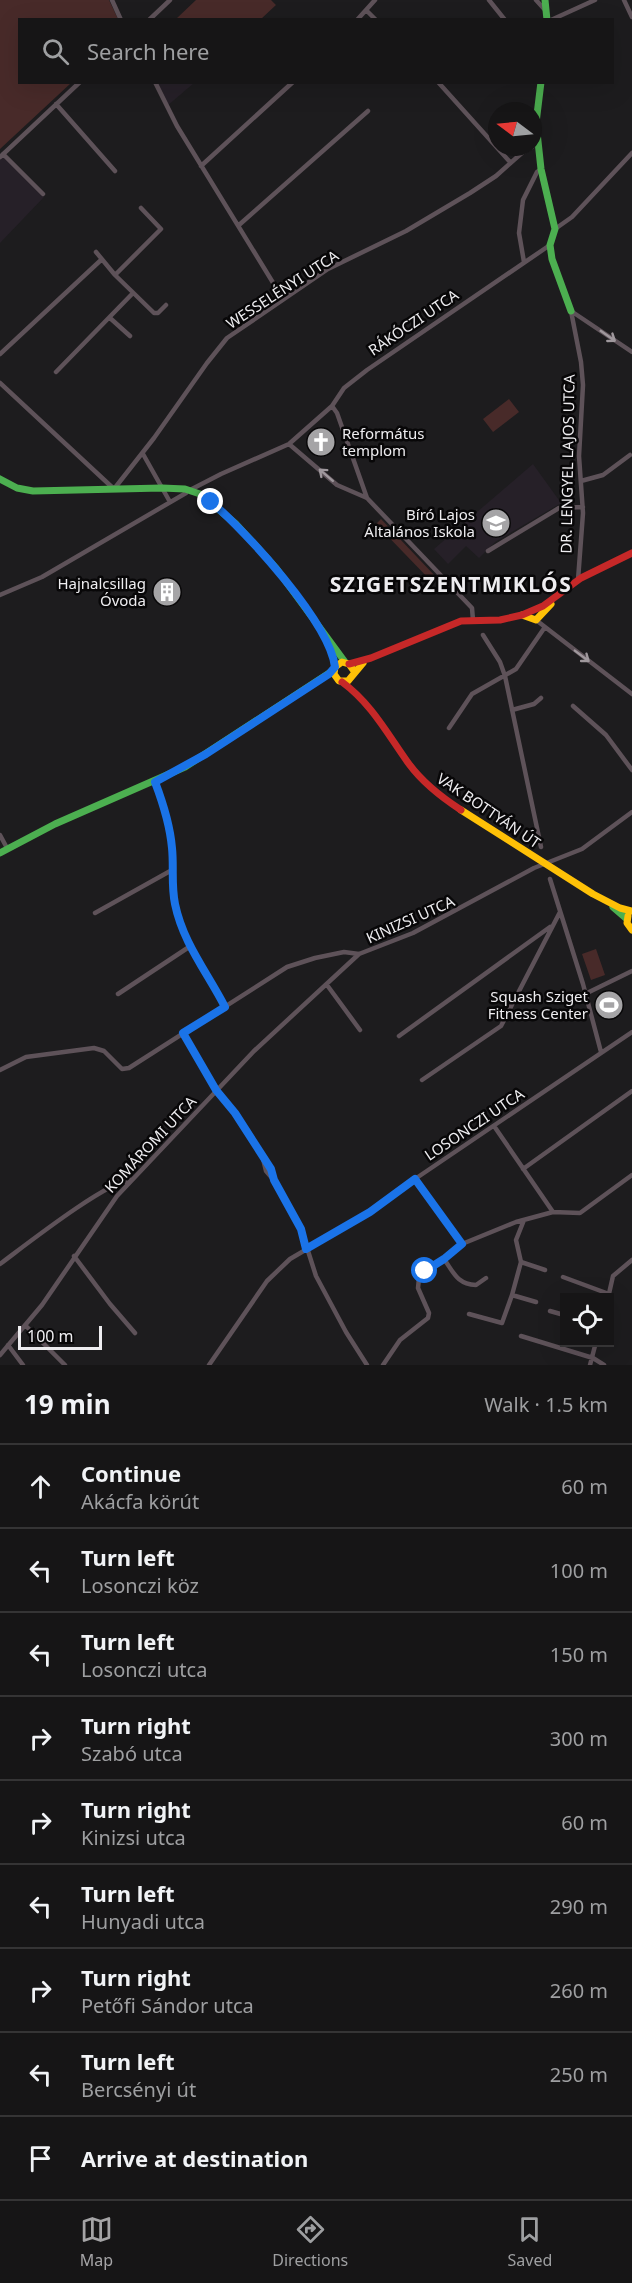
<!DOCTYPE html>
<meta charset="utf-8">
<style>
:root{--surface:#161516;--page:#1f1e1f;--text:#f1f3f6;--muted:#9e9fa1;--line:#353435;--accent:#a5a4a6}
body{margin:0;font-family:"Noto Sans",sans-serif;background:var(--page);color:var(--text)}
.controls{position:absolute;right:18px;bottom:18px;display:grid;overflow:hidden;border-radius:0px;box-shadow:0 6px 24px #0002}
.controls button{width:54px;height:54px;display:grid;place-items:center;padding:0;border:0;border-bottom:2px solid var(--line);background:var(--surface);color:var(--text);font:30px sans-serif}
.compass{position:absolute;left:488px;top:102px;width:54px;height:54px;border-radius:50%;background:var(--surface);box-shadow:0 6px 24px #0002;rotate:286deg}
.scale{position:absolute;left:18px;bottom:15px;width:84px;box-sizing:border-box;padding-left:6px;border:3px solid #eeedf0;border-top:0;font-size:16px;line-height:21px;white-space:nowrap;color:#eeedf0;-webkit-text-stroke:4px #080708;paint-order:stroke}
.stop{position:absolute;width:18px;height:18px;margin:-14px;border:4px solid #1a73e8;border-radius:50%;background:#fff}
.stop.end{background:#1a73e8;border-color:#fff;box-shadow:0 2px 6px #0008}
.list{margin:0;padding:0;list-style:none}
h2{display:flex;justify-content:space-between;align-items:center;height:78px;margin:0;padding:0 24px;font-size:26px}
h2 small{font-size:20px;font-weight:400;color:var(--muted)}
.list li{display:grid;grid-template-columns:39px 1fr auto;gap:18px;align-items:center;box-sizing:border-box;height:84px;padding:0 24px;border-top:2px solid var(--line)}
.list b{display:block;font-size:22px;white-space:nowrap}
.list p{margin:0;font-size:20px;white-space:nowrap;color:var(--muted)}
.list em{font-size:20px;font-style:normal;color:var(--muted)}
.icon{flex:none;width:33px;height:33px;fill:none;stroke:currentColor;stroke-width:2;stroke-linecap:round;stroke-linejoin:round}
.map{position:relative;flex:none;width:632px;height:1365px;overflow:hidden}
.search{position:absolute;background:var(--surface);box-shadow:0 6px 24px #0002;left:18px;right:18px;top:18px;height:66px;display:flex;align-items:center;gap:15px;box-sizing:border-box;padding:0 21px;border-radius:0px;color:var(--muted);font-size:22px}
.sheet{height:834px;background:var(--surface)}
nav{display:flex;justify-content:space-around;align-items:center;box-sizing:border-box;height:84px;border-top:2px solid var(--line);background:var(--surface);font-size:16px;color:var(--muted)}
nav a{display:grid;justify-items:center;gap:3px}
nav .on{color:var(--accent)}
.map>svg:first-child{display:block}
.built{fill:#262028}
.green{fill:#482a29}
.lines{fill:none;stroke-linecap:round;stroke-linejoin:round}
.street{stroke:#5e5259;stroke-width:4.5}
.fast{stroke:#4caf50;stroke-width:7}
.slow{stroke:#ffc107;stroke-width:7}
.jam{stroke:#c62828;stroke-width:7}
.oneway{stroke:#9f989d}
.route{stroke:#1a73e8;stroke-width:8}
.labels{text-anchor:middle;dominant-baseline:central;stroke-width:5;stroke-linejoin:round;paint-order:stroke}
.street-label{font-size:15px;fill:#eeedf0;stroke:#080708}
.poi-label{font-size:15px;fill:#eeedf0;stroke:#080708;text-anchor:end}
.district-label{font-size:21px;font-weight:bold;letter-spacing:1.5px;fill:#eeedf0;stroke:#080708}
</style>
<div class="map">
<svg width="632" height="1365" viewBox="0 0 632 1365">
<rect width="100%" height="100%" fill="#1d1c1e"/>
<path class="built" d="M154 83H194L167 106Z
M2 155 44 197 0 243V157Z
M533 464 561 503 495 542 479 558 466 546 448 564 434 549Z"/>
<path class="green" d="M0 0H109L118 19 20 20V82L71 83 0 149Z
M196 0H271L276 5 261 19H176Z
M509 399 519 412 493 432 483 419Z
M381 519 436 577 431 581 376 524Z
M596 949 605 975 591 980 582 954Z"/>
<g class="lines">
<path class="street" d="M112 0 121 20
M489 0 505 20
M536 0 546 11
M624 0 632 17
M366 10 376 20
M149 20 170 0
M357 20 375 0
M551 20 595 0
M155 82 177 126 283 299
M438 82 510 162
M56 104 115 171
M3 154 43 194
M0 157 80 82
M201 166 293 82
M239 225 368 111
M555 229 572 217 632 153
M96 252 115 275 154 313H158L166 305
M524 262 519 233 523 200 537 172 541 169
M115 275 161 229 141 208
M571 311 581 362 583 385 579 456 583 513 578 580
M571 311 632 352
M110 318 130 336
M0 354 101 260
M56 372 133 293
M0 383 114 489 154 438 207 363 227 338 328 269 406 231 470 193 496 176 523 152 532 147
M332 406 337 413 367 498
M289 444 337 485 367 498 472 608 473 620
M143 454 170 502
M581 481 603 475 630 455
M190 490 221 474 289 444 332 406 344 388 367 370 550 245
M488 551 559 508 583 507
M0 595 42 577 186 493
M536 620 632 694
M483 635 500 662 505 676 541 847
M573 706 606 735 632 770
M512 710 534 704 541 698
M449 728 472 694 516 669 545 627
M155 782C163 803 170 825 172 848 175 870 171 891 177 913 187 949 208 974 225 1007
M0 835 7 848
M550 879 583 984 601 1052
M95 913 172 870
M327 985 360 1030
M118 994 189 947
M585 994 632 971
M183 1033 216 1090 235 1113 271 1169 274 1180 301 1229 316 1276 346 1332 367 1365
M399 1036 550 927
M0 1070 26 1057 94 1048 104 1051 122 1069 129 1068 287 967 315 958 344 952 359 954 413 933 534 868 582 849 632 812
M422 1080 501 1026 560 912
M494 1126 553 1212
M263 1159 266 1171 272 1178
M523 1169 632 1091
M415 1179 462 1244
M524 1220 516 1240 521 1262 512 1295 536 1302
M74 1256 110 1304 135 1333
M444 1259C454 1273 457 1284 476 1285L486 1278
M521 1262 545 1270
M0 1264C23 1247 108 1180 131 1180
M563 1277 609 1294
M608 1298 613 1276 632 1260
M550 1311 564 1315
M469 1314 502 1323 512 1295
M25 1325 65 1365
M521 1336 593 1358 604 1365
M8 1345 23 1365
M0 1355 42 1305 117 1196 254 1051 359 954
M209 1365 267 1281 290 1259 370 1212 415 1179 632 1032
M383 1365 400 1340 428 1318 429 1313 418 1288 419 1278 425 1271 444 1259 462 1244 516 1222 553 1212 580 1213 632 1175
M590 1365 596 1342"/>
<path class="fast" d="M545 0 547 20
M541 82 536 123 541 169 555 229 550 245 552 259 571 311
M0 479 17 488 33 491 162 488 185 489 200 494 236 524 276 568 345 662
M0 853 55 824 185 767 334 670
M613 907 627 919"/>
<path class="slow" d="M522 615 536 620 551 604
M354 671 349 664 342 662 335 667 334 674 339 681H348L363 663
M461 810 593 894 620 908 632 911
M628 916 627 923 632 930"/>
<path class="jam" d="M349 664 371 658 461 621 500 620 522 615 543 606 581 578 632 553
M342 682C372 704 388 735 409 764 423 783 441 797 461 810"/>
</g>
<defs><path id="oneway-shaft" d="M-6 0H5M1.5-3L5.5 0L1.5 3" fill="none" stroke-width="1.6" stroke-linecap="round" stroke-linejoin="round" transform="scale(1.5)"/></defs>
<g class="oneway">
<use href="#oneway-shaft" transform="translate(608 336) rotate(35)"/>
<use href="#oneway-shaft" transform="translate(326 475) rotate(-139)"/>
<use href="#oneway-shaft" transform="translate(582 656) rotate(37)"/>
</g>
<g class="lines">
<path class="route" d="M211 502C245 530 330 623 335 667L329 674 206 754 155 782C163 803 170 825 172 848 174 867 171 885 175 904 183 943 207 972 225 1007L183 1033 216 1090 235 1113 271 1169 274 1180 301 1229 306 1249 370 1212 415 1179 462 1244 444 1259 425 1271"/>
</g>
<defs>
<g id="church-disc" transform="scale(1.5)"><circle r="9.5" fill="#a5a4a6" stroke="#080708"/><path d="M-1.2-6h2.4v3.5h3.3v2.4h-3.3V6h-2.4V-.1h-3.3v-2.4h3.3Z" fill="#fff"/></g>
<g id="school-disc" transform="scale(1.5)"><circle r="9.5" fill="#a5a4a6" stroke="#080708"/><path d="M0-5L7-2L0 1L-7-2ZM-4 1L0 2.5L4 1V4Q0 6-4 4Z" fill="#fff"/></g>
<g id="building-disc" transform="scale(1.5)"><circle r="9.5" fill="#a5a4a6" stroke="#080708"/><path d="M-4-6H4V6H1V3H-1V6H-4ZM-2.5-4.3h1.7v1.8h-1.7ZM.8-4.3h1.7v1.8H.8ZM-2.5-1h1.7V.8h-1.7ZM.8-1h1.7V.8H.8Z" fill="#fff"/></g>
<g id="stadium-disc" transform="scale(1.5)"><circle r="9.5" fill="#a5a4a6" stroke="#080708"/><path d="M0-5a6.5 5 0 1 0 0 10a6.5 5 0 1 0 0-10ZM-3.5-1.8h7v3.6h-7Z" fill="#fff"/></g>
</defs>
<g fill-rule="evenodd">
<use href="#church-disc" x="321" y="442"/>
<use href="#school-disc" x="496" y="523"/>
<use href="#building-disc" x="167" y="592"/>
<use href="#stadium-disc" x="609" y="1005"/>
</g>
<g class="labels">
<g class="street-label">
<text transform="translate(282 289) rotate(-33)">WESSELÉNYI UTCA</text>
<text transform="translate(413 322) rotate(-34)">RÁKÓCZI UTCA</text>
<text transform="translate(567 464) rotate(-89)">DR. LENGYEL LAJOS UTCA</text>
<text transform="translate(489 810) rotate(34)">VAK BOTTYÁN ÚT</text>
<text transform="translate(410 919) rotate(-24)">KINIZSI UTCA</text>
<text transform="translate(474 1124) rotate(-34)">LOSONCZI UTCA</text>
<text transform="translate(150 1144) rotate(-47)">KOMÁROMI UTCA</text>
</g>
<g class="poi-label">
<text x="342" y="433" text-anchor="start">Református<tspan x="342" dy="17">templom</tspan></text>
<text x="475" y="514">Bíró Lajos<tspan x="475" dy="17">Általános Iskola</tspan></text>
<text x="146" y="583">Hajnalcsillag<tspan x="146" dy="17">Óvoda</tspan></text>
<text x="588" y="996">Squash Sziget<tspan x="588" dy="17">Fitness Center</tspan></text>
</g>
<g class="district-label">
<text x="451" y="584">SZIGETSZENTMIKLÓS</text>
</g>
</g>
</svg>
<div class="controls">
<button><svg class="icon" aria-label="locate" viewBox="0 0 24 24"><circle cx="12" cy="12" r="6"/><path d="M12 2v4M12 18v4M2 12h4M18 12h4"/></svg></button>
</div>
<svg class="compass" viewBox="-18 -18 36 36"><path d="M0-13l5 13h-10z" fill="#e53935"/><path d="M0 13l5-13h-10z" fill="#9e9fa1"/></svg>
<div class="scale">100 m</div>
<div class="stop" style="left:425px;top:1271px"></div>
<div class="stop end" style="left:211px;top:502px"></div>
<div class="search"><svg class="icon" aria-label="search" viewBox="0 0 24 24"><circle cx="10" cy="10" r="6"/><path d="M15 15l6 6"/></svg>Search here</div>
</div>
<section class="sheet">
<h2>19 min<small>Walk · 1.5 km</small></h2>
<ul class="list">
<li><svg class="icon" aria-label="ahead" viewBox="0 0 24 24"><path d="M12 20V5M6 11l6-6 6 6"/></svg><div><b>Continue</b><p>Akácfa körút</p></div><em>60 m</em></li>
<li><svg class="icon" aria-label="left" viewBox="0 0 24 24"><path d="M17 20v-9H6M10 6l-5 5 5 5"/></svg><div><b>Turn left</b><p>Losonczi köz</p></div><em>100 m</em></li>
<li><svg class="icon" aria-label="left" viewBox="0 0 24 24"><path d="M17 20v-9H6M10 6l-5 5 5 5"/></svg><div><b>Turn left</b><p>Losonczi utca</p></div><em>150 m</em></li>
<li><svg class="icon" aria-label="right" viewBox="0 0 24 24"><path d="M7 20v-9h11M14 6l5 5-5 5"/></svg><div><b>Turn right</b><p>Szabó utca</p></div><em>300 m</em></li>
<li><svg class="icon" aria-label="right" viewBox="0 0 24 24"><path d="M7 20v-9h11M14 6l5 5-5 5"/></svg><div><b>Turn right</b><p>Kinizsi utca</p></div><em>60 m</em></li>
<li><svg class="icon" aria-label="left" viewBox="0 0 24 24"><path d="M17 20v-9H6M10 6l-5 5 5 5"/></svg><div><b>Turn left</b><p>Hunyadi utca</p></div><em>290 m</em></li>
<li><svg class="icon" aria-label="right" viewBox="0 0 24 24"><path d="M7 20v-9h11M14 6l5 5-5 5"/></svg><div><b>Turn right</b><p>Petőfi Sándor utca</p></div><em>260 m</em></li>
<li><svg class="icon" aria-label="left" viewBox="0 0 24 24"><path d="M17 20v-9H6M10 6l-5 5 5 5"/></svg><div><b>Turn left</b><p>Bercsényi út</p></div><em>250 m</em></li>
<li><svg class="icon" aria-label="arrive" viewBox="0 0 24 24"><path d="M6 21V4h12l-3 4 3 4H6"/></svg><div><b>Arrive at destination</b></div></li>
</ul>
</section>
<nav>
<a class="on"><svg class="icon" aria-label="map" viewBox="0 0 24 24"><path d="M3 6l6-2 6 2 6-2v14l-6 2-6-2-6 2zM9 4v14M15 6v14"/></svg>Map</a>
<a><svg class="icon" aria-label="directions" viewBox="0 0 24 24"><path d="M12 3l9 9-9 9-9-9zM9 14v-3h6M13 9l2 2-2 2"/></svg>Directions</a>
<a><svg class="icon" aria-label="saved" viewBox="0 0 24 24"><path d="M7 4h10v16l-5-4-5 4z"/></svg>Saved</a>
</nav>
